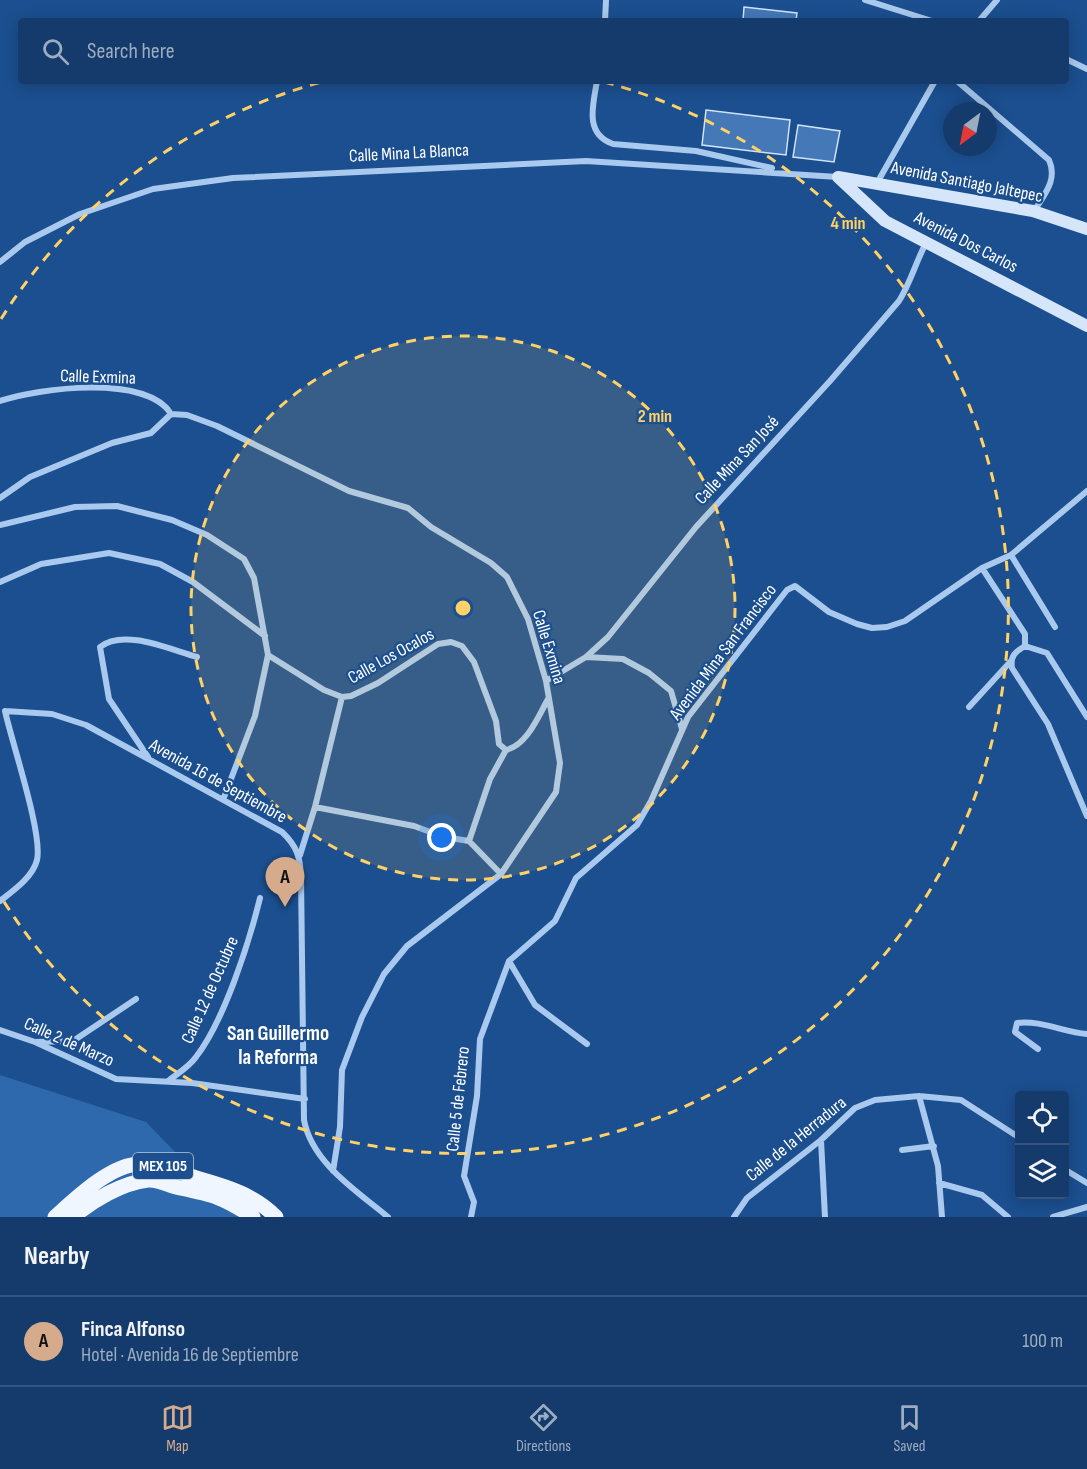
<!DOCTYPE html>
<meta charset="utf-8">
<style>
:root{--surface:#143b6b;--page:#1d4271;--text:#f1f3f6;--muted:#9dadc1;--line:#33557e;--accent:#d6ab8b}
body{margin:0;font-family:"Sofia Sans Condensed",sans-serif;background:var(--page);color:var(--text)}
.controls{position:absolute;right:18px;bottom:18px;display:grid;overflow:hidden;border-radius:6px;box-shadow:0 3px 15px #0003}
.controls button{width:54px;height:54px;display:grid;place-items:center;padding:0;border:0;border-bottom:2px solid var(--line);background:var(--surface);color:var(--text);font:30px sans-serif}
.compass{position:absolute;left:943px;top:102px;width:54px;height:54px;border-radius:50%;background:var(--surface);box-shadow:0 3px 15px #0003;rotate:212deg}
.you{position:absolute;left:442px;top:838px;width:21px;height:21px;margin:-15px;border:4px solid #fff;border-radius:50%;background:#1a73e8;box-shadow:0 0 0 9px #1a73e833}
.badge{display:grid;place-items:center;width:39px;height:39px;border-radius:50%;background:var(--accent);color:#111;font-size:20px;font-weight:700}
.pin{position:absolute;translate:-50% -50px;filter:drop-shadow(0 2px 3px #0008)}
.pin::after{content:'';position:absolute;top:32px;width:21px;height:18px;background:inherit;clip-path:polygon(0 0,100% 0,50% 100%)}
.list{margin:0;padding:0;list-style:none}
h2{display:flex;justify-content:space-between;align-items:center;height:78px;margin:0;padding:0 24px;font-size:26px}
h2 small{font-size:20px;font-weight:400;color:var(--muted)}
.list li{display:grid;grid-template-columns:39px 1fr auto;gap:18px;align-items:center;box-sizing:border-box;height:90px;padding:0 24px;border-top:2px solid var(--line)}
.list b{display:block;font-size:22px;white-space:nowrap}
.list p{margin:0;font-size:20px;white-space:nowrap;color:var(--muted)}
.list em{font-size:20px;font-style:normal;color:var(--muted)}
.icon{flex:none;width:33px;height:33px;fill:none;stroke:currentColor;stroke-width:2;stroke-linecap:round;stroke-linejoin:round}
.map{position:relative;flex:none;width:1087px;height:1217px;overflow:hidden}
.search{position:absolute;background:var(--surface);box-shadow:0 3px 15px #0003;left:18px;right:18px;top:18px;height:66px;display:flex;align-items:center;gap:15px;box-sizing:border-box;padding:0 21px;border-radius:6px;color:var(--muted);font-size:22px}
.sheet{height:168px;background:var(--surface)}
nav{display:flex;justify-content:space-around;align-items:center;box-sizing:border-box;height:84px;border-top:2px solid var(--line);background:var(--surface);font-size:16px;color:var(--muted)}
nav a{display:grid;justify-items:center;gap:3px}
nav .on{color:var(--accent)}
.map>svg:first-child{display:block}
.green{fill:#2e69ad}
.building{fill:#4478b7;stroke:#cfe3fa;stroke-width:1.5}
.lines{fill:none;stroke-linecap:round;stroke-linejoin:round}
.street{stroke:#a9c9ee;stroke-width:6}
.secondary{stroke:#d6e6fa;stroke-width:12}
.primary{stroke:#f0f6ff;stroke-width:15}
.ring{fill:none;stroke:#ffd166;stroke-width:3;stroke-dasharray:10 8}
.labels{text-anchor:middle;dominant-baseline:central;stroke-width:4.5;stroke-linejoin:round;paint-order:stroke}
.shield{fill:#1b4f8f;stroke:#bbcadd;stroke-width:1.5}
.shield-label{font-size:16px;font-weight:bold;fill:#fff}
.street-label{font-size:18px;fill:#fff;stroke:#1b4f8f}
.quarter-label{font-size:21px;font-weight:bold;fill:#fff;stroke:#1b4f8f}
.centre{fill:#ffd166;stroke:#1b4f8f;stroke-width:3}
.ring-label{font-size:18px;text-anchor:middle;font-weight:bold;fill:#ffd166;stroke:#1b4f8f;stroke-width:4.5;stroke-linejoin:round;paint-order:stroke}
</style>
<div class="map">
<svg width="1087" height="1217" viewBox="0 0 1087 1217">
<rect width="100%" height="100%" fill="#1b4f8f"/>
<path class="green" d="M0 1075 146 1122 238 1217H0Z"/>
<path class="building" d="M744 7 797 13 796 21H743Z
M706 110 790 120 786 155 702 145Z
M798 125 840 131 834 162 793 157Z"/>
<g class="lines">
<path class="street" d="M865 0 932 21
M605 21 606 0
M979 21 997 0
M1066 59 1087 69
M597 81C593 105 584 134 613 144L696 151 772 168
M957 81 1049 160C1058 180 1044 195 1034 211
M877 183 935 81
M0 262 25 242 80 214 153 189 233 178 586 161 838 177
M0 401C38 388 147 374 171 414L187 415 217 426 349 491 408 508 431 527 491 563 507 577 528 619 546 681 560 763 556 792 501 874 407 946 384 974 362 1017 342 1070 340 1127 333 1171
M0 498 30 477 112 443 151 433 171 414
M0 525 75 507 117 506 172 520 207 535 244 559 254 578 268 655 255 716 223 800
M1011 555 1055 627
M982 568 1025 634V646
M0 582 41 564 109 553 160 564 193 582 265 636
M1025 646C1015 652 1010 656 1012 668L1048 724 1087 816
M1025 646 1047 653 1087 717
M268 655 324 690 342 697 351 696 378 683 438 644 451 642 462 646 474 662 496 721 499 744 506 750C527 745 538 717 548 699
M586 657 623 659 649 673 671 691 682 729
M546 681 586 657 608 637 696 527 830 381 899 301C911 282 916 261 927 241
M969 707 1011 661
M5 711 52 714 86 725 282 832C297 846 300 857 301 876L304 1120C312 1163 357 1191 388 1217
M148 757 109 699 100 647C124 628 171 650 197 657
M315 807 414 826 444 837 469 841 501 874
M469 841 490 779 506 750
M300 855 315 807 342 697
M0 901C13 891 33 877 37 860 43 834 12 743 5 711
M509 961 535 1005 587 1044
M0 1030 35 1042 116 1079 192 1083 305 1099
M35 1042 73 1041 136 999
M1038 1049 1015 1032 1017 1023C1041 1020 1063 1032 1087 1034
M168 1081C177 1074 189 1067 196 1057 224 1021 249 943 260 898
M919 1096 938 1166 942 1217
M821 1140 825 1217
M902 1150 934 1146
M1064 1169 1087 1183
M939 1183 982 1195 1008 1217
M471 1217 474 1202 464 1176 477 1096 480 1039 509 961 555 921 576 878 637 825 651 801 688 717 787 590 795 586 829 612 857 624 872 628 887 627 905 621 982 568 1011 555 1087 491
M734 1217 747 1198 821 1140 855 1108 875 1100 919 1096 961 1100 1020 1138
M1053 1217 1087 1207"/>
<path class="secondary" d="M838 177 885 221 1087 326
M838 177 1033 211 1087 229"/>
<path class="primary" d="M55 1217C75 1199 111 1164 140 1164 163 1163 182 1174 203 1180 231 1188 255 1196 276 1217
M73 1217C93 1200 122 1183 148 1180 158 1179 170 1186 180 1188 214 1195 223 1197 253 1217"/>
</g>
<circle cx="463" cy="608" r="272" fill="#ffd166" fill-opacity=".12"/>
<g class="ring">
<circle cx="463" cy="608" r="272"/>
<path d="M1 319A545 545 0 0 1 322 82M604 82A545 545 0 1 1 1 897"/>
</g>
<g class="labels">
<rect class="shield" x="133" y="1153" width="60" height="26" rx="4.5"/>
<g class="shield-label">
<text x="163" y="1166">MEX 105</text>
</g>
<g class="street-label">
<text transform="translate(409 153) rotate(-3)">Calle Mina La Blanca</text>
<text transform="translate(967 182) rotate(11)">Avenida Santiago Jaltepec</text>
<text transform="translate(966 242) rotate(27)">Avenida Dos Carlos</text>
<text transform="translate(98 377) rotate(2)">Calle Exmina</text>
<text transform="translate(737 460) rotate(-47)">Calle Mina San José</text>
<text transform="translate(549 647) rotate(73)">Calle Exmina</text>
<text transform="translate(723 652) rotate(-53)">Avenida Mina San Francisco</text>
<text transform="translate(391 656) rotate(-29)">Calle Los Ocalos</text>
<text transform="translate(218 781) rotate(29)">Avenida 16 de Septiembre</text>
<text transform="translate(210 990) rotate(-66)">Calle 12 de Octubre</text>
<text transform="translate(69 1042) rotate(24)">Calle 2 de Marzo</text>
<text transform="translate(458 1099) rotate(-84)">Calle 5 de Febrero</text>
<text transform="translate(796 1139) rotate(-39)">Calle de la Herradura</text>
</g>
<g class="quarter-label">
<text x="278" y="1033">San Guillermo<tspan x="278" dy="24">la Reforma</tspan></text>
</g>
</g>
<circle cx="463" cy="608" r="9" class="centre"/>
<g class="ring-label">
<text x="848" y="229">4 min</text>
<text x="655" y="422">2 min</text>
</g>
</svg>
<div class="controls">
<button><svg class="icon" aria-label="locate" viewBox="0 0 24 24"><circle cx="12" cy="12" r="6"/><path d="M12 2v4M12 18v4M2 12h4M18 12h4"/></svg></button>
<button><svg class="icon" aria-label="layers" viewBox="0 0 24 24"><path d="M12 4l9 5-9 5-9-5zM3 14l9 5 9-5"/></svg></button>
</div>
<svg class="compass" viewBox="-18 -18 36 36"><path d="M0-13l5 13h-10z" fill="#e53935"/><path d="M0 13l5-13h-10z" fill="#9dadc1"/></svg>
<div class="you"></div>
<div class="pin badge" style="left:285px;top:907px">A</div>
<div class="search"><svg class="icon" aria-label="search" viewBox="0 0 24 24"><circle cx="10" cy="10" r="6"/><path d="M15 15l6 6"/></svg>Search here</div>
</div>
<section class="sheet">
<h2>Nearby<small></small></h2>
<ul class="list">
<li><span class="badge">A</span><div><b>Finca Alfonso</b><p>Hotel · Avenida 16 de Septiembre</p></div><em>100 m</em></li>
</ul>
</section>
<nav>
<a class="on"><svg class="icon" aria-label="map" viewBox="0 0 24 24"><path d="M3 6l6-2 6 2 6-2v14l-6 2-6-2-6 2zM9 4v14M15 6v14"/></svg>Map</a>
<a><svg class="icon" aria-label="directions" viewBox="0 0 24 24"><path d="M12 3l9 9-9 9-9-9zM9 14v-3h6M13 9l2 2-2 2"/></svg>Directions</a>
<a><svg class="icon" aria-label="saved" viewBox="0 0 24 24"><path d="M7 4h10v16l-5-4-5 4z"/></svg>Saved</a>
</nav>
